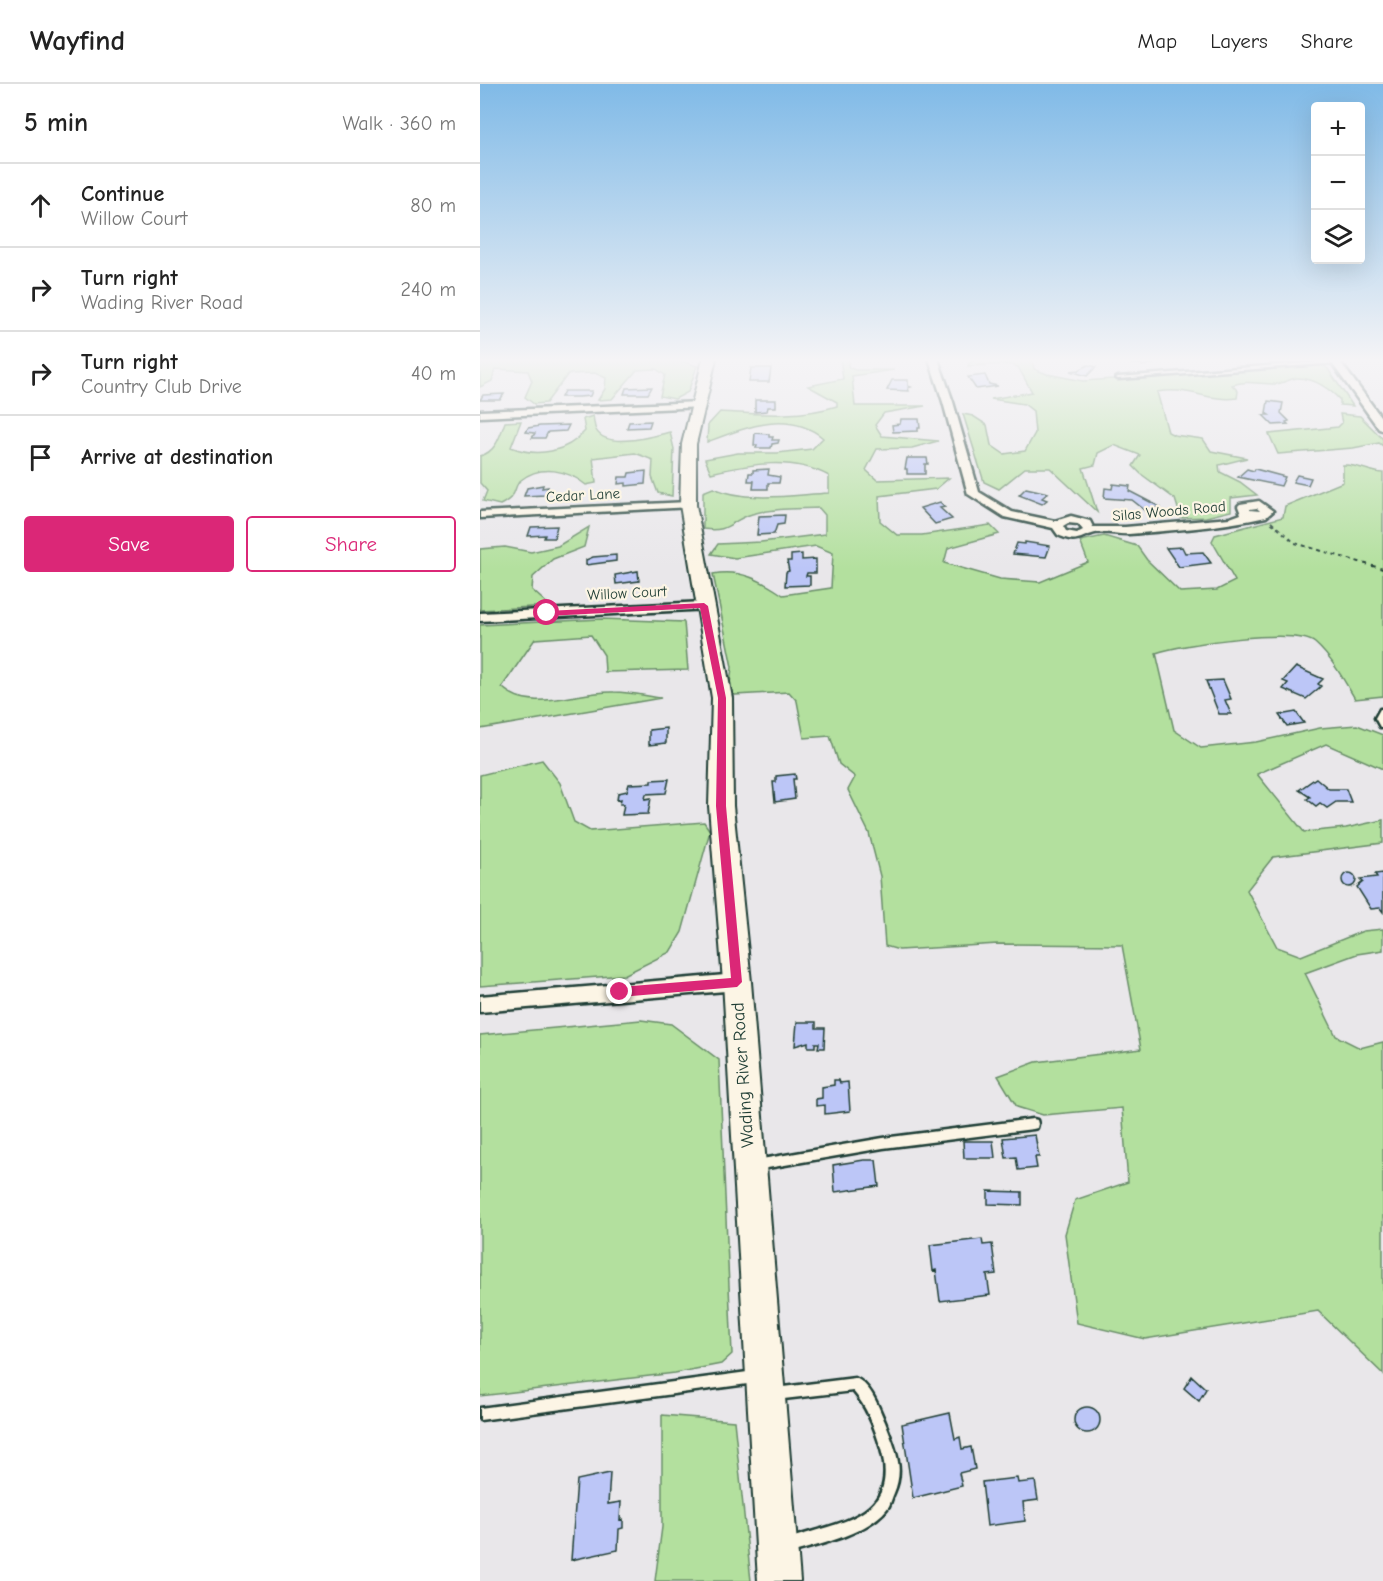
<!DOCTYPE html>
<meta charset="utf-8">
<style>
:root{--surface:#fff;--page:#f6f6f6;--text:#222;--muted:#767676;--line:#e0e0e0;--accent:#db2777}
body{margin:0;font-family:"Comic Neue",sans-serif;background:var(--page);color:var(--text)}
.controls{position:absolute;right:18px;top:18px;display:grid;overflow:hidden;border-radius:6px;box-shadow:0 6px 24px #0002}
.controls button{width:54px;height:54px;display:grid;place-items:center;padding:0;border:0;border-bottom:2px solid var(--line);background:var(--surface);color:var(--text);font:30px sans-serif}
.stop{position:absolute;width:18px;height:18px;margin:-14px;border:4px solid #db2777;border-radius:50%;background:#fff}
.stop.end{background:#db2777;border-color:#fff;box-shadow:0 2px 6px #0008}
.list{margin:0;padding:0;list-style:none}
h2{display:flex;justify-content:space-between;align-items:center;height:78px;margin:0;padding:0 24px;font-size:26px}
h2 small{font-size:20px;font-weight:400;color:var(--muted)}
.list li{display:grid;grid-template-columns:39px 1fr auto;gap:18px;align-items:center;box-sizing:border-box;height:84px;padding:0 24px;border-top:2px solid var(--line)}
.list b{display:block;font-size:22px;white-space:nowrap}
.list p{margin:0;font-size:20px;white-space:nowrap;color:var(--muted)}
.list em{font-size:20px;font-style:normal;color:var(--muted)}
.actions{display:flex;gap:12px;padding:18px 24px}
.actions a{flex:1;padding:14px 0;border:2px solid var(--accent);border-radius:6px;text-align:center;font-size:21px;color:var(--accent)}
.actions .main{background:var(--accent);color:#fff}
.icon{flex:none;width:33px;height:33px;fill:none;stroke:currentColor;stroke-width:2;stroke-linecap:round;stroke-linejoin:round}
.map{position:relative;flex:none;width:903px;height:1497px;overflow:hidden}
header{display:flex;align-items:center;gap:36px;box-sizing:border-box;height:84px;padding:0 30px;background:var(--surface);border-bottom:2px solid var(--line)}
header strong{font-size:28px}
nav{display:flex;gap:33px;margin-inline-start:auto;font-size:21px}
main{display:flex}
aside{flex:1;background:var(--surface)}
.map>svg:first-child{display:block}
.green{fill:#b3e09e;stroke:#698e69;stroke-width:1.5}
.building{fill:#bcc6f7;stroke:#1f3d34;stroke-width:1.5}
.lines{fill:none;stroke-linecap:round;stroke-linejoin:round}
.service-casing{stroke:#1f3d34;stroke-width:5}
.minor-casing{stroke:#1f3d34;stroke-width:5}
.secondary-casing{stroke:#1f3d34;stroke-width:4}
.path{stroke:#1f3d34;stroke-width:2;stroke-dasharray:4 4;stroke-linecap:butt}
.service{fill:#fcf5e5;fill-rule:evenodd}
.minor{fill:#fcf5e5;fill-rule:evenodd}
.secondary{fill:#fcf5e5;fill-rule:evenodd}
.route{fill:#db2777}
.labels{text-anchor:middle;dominant-baseline:central;stroke-width:4.5;stroke-linejoin:round;paint-order:stroke}
.far-street-label{font-size:15px;fill:#1f3d34;stroke:#fcf5e5}
.street-label{font-size:18px;fill:#1f3d34;stroke:#fcf5e5}
</style>
<header>
<strong>Wayfind</strong>
<nav><a>Map</a><a>Layers</a><a>Share</a></nav>
</header>
<main>
<aside>
<h2>5 min<small>Walk · 360 m</small></h2>
<ul class="list">
<li><svg class="icon" aria-label="ahead" viewBox="0 0 24 24"><path d="M12 20V5M6 11l6-6 6 6"/></svg><div><b>Continue</b><p>Willow Court</p></div><em>80 m</em></li>
<li><svg class="icon" aria-label="right" viewBox="0 0 24 24"><path d="M7 20v-9h11M14 6l5 5-5 5"/></svg><div><b>Turn right</b><p>Wading River Road</p></div><em>240 m</em></li>
<li><svg class="icon" aria-label="right" viewBox="0 0 24 24"><path d="M7 20v-9h11M14 6l5 5-5 5"/></svg><div><b>Turn right</b><p>Country Club Drive</p></div><em>40 m</em></li>
<li><svg class="icon" aria-label="arrive" viewBox="0 0 24 24"><path d="M6 21V4h12l-3 4 3 4H6"/></svg><div><b>Arrive at destination</b></div></li>
</ul>
<div class="actions"><a class="main">Save</a><a>Share</a></div>
</aside>
<div class="map">
<svg width="903" height="1497" viewBox="0 0 903 1497">
<rect width="100%" height="100%" fill="#e9e7ea"/>
<filter id="ink" filterUnits="userSpaceOnUse"><feTurbulence type="fractalNoise" baseFrequency=".0167" numOctaves="2"/><feDisplacementMap in="SourceGraphic" scale="12" xChannelSelector="R" yChannelSelector="G"/><feConvolveMatrix kernelMatrix="1 2 1 2 8 2 1 2 1" color-interpolation-filters="sRGB"/></filter>
<g filter="url(#ink)">
<path class="green" d="M0 275H146L205 278 217 282 208 308 195 315 180 312 185 291 176 285 157 286 132 315 118 316 125 305 126 294 115 289 88 290 66 319 54 320 45 313 52 297 48 287 15 285 12 297 0 303Z
M360 275H369L368 283 375 286H414L372 292 375 322H445L404 329 395 341 402 352 458 357 432 364 397 365 386 386 397 396 469 394 456 405 399 412 400 437 417 451H442L510 441 519 450 468 464 464 479 520 495 560 498 608 478 600 457 624 452 657 462 667 476 700 508 737 506 755 497 732 457 735 451 803 433 805 422 863 398V381C878 380 888 388 903 389V612L875 615C864 596 852 574 835 559 816 543 700 560 676 569L694 646 721 664 776 658 840 644 877 641 903 651V685L846 660 777 690 824 748 866 744 903 736V759L793 773 767 806 797 863 821 872 883 847 903 845V866L877 870 825 889 856 952 880 964 903 958V1290L838 1227 665 1255 597 1239 585 1150 595 1116 648 1098 642 1024 563 1031 537 1023 518 992 556 978 661 965 642 861 518 860 419 866 405 862 400 792 389 749 368 706 375 693 359 680 350 652 324 654 317 617 309 608 255 611 249 609 252 583 233 490C260 485 281 496 303 511L351 504 353 469 336 462 255 474 231 470 238 460 281 458 345 450V431L339 424C317 425 293 424 272 430 249 437 250 449 223 445V408L233 404C269 419 311 411 349 409V392C312 372 270 380 231 389L225 375 258 369H297L332 365 343 354C308 325 264 344 227 358L228 341 240 328C280 330 319 334 357 322V318L328 302 363 295Z
M499 275H552L554 285 567 290 603 297 843 281 848 285 873 322 860 321V316C850 305 834 294 818 294 810 294 803 300 795 300 779 300 767 296 752 301L758 307 757 314C729 318 707 302 677 308L688 348 694 351 723 355 731 367 767 374 739 381 740 388 760 398 777 411 751 414V427L726 433 701 434 695 415 661 390 653 382 660 371 634 361 618 369 615 381 603 384 617 428 570 384H545L519 405 504 398 483 330 493 332 507 341 511 361 524 370 545 367 555 349 553 327 544 320 511 315 552 308 538 283 528 280 488 282 490 278Z
M860 330 880 332 903 355V362L899 359 873 364 798 370 789 350 858 343 862 339Z
M113 332C114 336 114 342 116 346 127 366 173 352 190 348L194 365 192 412 178 409 172 393 173 376 155 369 113 374 116 399 106 401C88 386 61 380 41 396 35 400 36 408 32 412 29 416 24 419 20 421L3 417 7 407 0 399V372C16 368 20 352 25 338L41 337 31 363C58 374 87 368 105 347L103 335Z
M109 443 104 463 73 475 53 493 52 506 70 522 0 526V465L25 463 51 468 78 462Z
M122 535 204 538 208 586 125 588 124 571 111 551 55 555 22 603C51 631 99 606 134 608 150 608 166 612 181 614L0 645V541Z
M62 676 80 699 94 738 110 747 224 738 230 747 202 848 190 868 144 891 0 902V691Z
M161 936 191 940 239 976 252 1270 241 1280 195 1289 0 1312V951Z
M182 1331 254 1337 271 1497H175L182 1443Z"/>
<path class="building" d="M648 275H676L678 279 662 282 661 280H651Z
M608 281 616 283 607 292 590 287 599 286Z
M271 284H291L289 298H269Z
M505 291 509 300 518 302 496 305 488 293Z
M412 296H428V302L431 303 428 304 429 307 407 306Z
M172 303 168 310H144L146 304Z
M84 307H112L110 312 99 313H81Z
M24 310 20 316H0L3 311Z
M275 316H296V323H288L287 327 275 328Z
M788 317 803 319 801 329 809 337 806 338 808 340 793 341 783 331H789L786 329Z
M421 335H439L440 344H438V347L413 348 412 341 420 340Z
M171 337 169 343 147 344 149 338Z
M89 341 86 347 68 348 65 354H52L55 349 46 348 48 344 60 342Z
M275 349 289 350V353H293L292 356H299L298 359 292 360 291 364H276L277 361H274Z
M427 374H447L448 380H445V390H427V385H425Z
M289 385 288 391 300 393 299 399H288V405H273L274 397H268L269 389H273V386Z
M767 385 774 387 775 385 805 393 801 402 758 393Z
M166 387 165 400 146 402V399L138 400 139 393H148L149 389Z
M817 391 831 394 828 401 813 398Z
M633 400 650 402 649 407 680 423 666 427 652 416 624 414 625 404 632 405Z
M63 401 62 404 68 403 65 411 44 412 47 404Z
M546 404 568 409 562 414 567 416 562 420 539 411Z
M460 418 465 423 460 424 472 435 455 440 440 424Z
M305 431 304 440 297 441 294 450 277 451 279 432Z
M77 442 74 454H64L65 451 48 452 51 443Z
M545 458 570 462 566 473 533 470 537 459 545 460Z
M702 463 705 469 723 468 731 479 699 483 686 464Z
M322 470V476L336 475V489H327L326 492H330V501L305 502 306 488 309 487 307 477H311V471Z
M136 471V477L106 481V476L113 473Z
M158 487 159 497 136 500 135 491Z
M816 583 843 595 838 600 841 602 839 604 826 615 803 605 808 599 803 597Z
M743 596 751 615 745 616 751 630H739L726 597Z
M816 628 824 639 807 642 799 631Z
M186 644V659L169 661V646Z
M315 690 316 695H313L315 715 295 718 293 698H296V692Z
M836 694 849 705H866L871 718H856L847 724 840 719 836 722 827 715 830 713 819 706Z
M189 695 186 709 166 710 165 715 171 714 168 730 142 731 144 720H140L141 715 137 716 138 709 147 707 149 700 171 699V696Z
M862 796a7 7 0 1 1 14 0a7 7 0 1 1-14 0Z
M903 789V828L900 824 891 825 877 803 883 798 880 795 897 793 895 790Z
M317 938H336V944H345L344 964H338L339 959H335V963H328V958L315 962Z
M354 996H359L360 999 368 998 370 1027 345 1030V1021L336 1022V1015L342 1014V1003L354 1001Z
M555 1051 559 1073H555L557 1084 538 1086 536 1073 526 1074 523 1054Z
M483 1057H513L515 1074H484Z
M384 1076H396L399 1102 355 1108 353 1081Z
M508 1107 542 1108V1121L508 1120Z
M502 1155 503 1161 512 1160 516 1190 507 1191 510 1211 460 1217 456 1186 453 1187 450 1161Z
M712 1292 726 1305 719 1317 704 1304Z
M594 1336a13 13 0 1 1 26 0a13 13 0 1 1-26 0Z
M470 1329 475 1355 480 1353 482 1365 491 1363 495 1385 479 1389 482 1402 433 1414 422 1340Z
M130 1389 128 1420 141 1418 140 1436 143 1435V1444L139 1445 138 1466 91 1476 97 1396Z
M537 1394 538 1399 555 1397 558 1416 543 1418 545 1437 507 1442 502 1398Z"/>
<g class="lines">
<g class="service-casing">
<path id="service" d="M854 277 856 278V279L638 295 636 294 638 293Z
M900 625H903V643H900L895 634Z
M553 1035 557 1036 558 1040 557 1044 553 1045 403 1064 276 1086 272 1085 271 1081 272 1077 276 1076 403 1054Z
M275 1287 279 1289 281 1293 279 1297 275 1299 0 1336V1324Z
M375 1294C391 1300 399 1324 405 1338 410 1351 416 1365 418 1378 420 1388 418 1400 414 1409 412 1413 411 1418 409 1422 391 1449 336 1462 306 1470L301 1468 299 1463 301 1458C349 1438 422 1439 401 1365 395 1344 387 1323 373 1307L295 1316 290 1315 289 1310 290 1305 295 1304Z"/>
</g>
<g class="minor-casing">
<path id="minor" d="M449 275H458L473 318 499 408 532 428 575 437 591 432 610 437 613 443H645L750 434 761 430 758 422 760 420 779 417 793 427 786 433C742 443 695 446 649 450 638 451 622 446 612 450 596 455 596 459 578 451L573 444 524 433 488 410 463 318ZM777 424 780 427 770 426V425ZM588 439 598 440 603 446 597 449 586 447 583 442Z
M849 275H858L903 336V346L899 345Z
M220 318 225 321 223 323 0 333V327Z
M208 418 214 421 212 423 0 434V428Z
M224 518 229 519 230 522 229 525 0 537V529Z
M257 890 264 892 266 898 264 904 257 906 0 928V912Z"/>
</g>
<g class="secondary-casing">
<path id="secondary" d="M223 275H236L216 360V421L252 614 253 722 271 898 320 1497H278L243 898 229 722 232 614 200 421 202 360Z"/>
</g>
<path class="path" d="M791 438 815 459 903 485"/>
<use href="#service" class="service"/>
<use href="#minor" class="minor"/>
<use href="#secondary" class="secondary"/>
</g>
</g>
<linearGradient id="sky" x2="0" y2="1"><stop stop-color="#80bae7"/><stop offset="0.57" stop-color="#f5f4f6"/><stop offset="1" stop-color="#f5f4f6" stop-opacity="0"/></linearGradient>
<rect width="903" height="485" fill="url(#sky)"/>
<path class="route" d="M224 519 228 522 246 614V722L262 898 257 903 140 913 134 908 140 903 251 894 236 722 238 614 220 524 67 532 63 529 67 527Z"/>
<g class="labels">
<g class="far-street-label">
<text transform="translate(103 411) rotate(-3)">Cedar Lane</text>
<text transform="translate(689 427) rotate(-5)">Silas Woods Road</text>
<text transform="translate(147 509) rotate(-3)">Willow Court</text>
</g>
<g class="street-label">
<text transform="translate(263 991) rotate(-94)">Wading River Road</text>
</g>
</g>
</svg>
<div class="controls">
<button>+</button>
<button>−</button>
<button><svg class="icon" aria-label="layers" viewBox="0 0 24 24"><path d="M12 4l9 5-9 5-9-5zM3 14l9 5 9-5"/></svg></button>
</div>
<div class="stop" style="left:67px;top:529px"></div>
<div class="stop end" style="left:140px;top:908px"></div>
</div>
</main>
